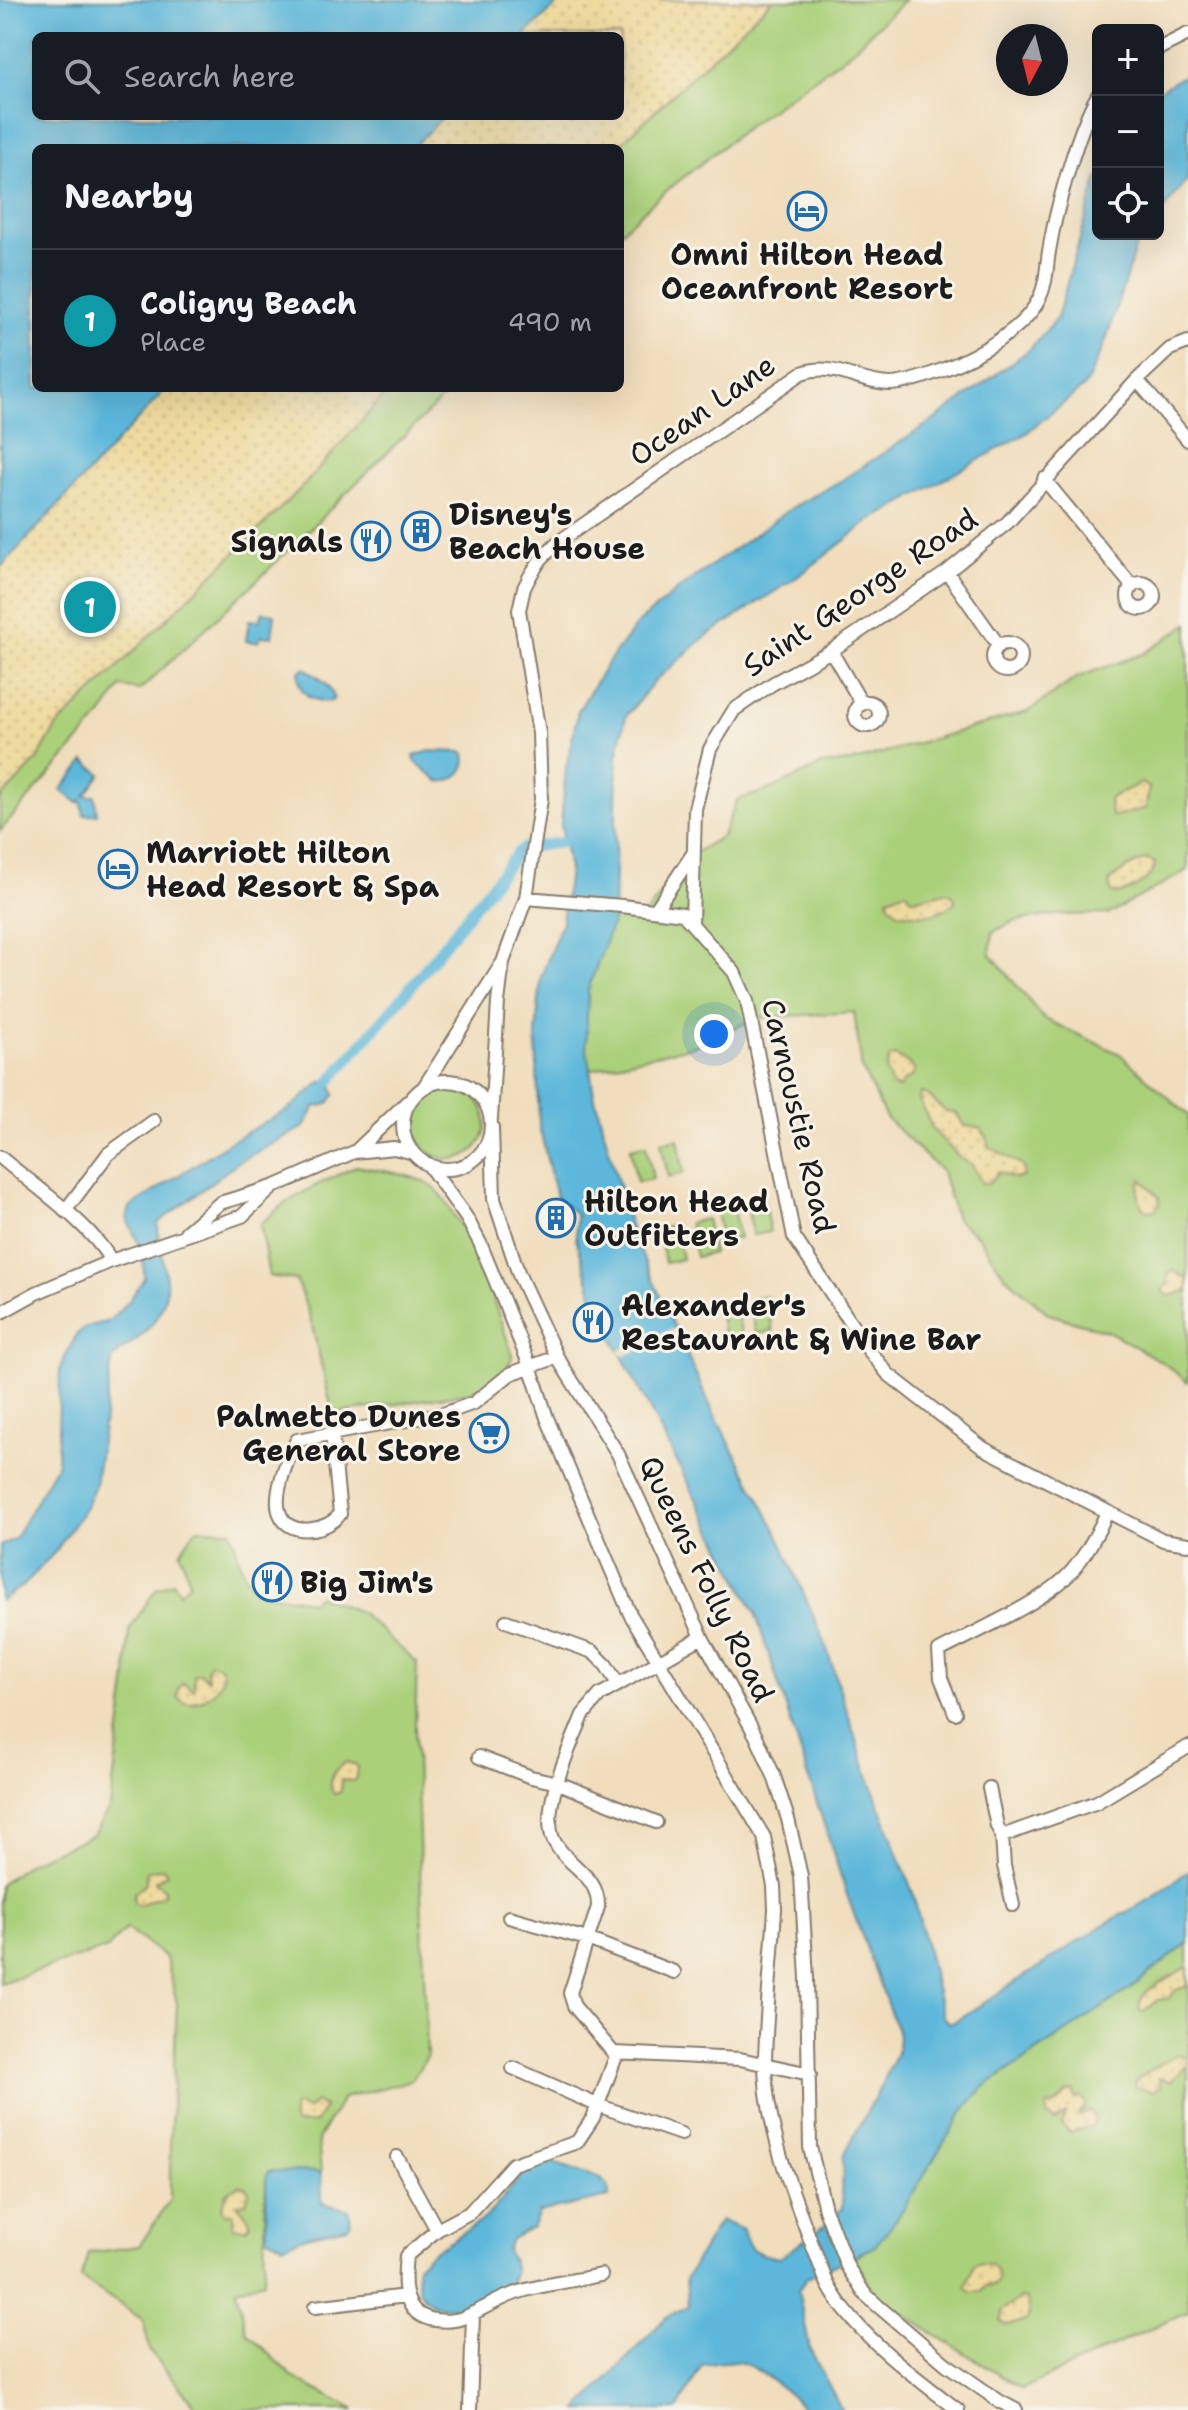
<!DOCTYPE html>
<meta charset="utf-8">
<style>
:root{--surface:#171b24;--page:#242831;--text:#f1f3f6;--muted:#9ea1a6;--line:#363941;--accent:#0f766e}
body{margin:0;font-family:"Shantell Sans",sans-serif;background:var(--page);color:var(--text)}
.controls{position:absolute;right:24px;top:24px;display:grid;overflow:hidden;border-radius:12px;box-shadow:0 8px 32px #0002}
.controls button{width:72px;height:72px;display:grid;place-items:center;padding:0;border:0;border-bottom:2px solid var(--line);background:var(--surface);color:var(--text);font:40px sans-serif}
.compass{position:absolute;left:996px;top:24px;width:72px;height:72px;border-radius:50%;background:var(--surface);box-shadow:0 8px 32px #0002;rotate:187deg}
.you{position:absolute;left:714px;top:1034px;width:28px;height:28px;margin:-20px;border:6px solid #fff;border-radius:50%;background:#1a73e8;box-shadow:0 0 0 12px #1a73e833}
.badge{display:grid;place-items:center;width:52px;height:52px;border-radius:50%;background:var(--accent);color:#fff;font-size:26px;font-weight:700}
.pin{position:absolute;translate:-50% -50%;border:4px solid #fff;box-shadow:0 2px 8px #0006}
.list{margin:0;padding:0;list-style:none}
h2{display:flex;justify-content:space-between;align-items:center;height:104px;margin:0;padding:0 32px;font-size:34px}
h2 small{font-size:26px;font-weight:400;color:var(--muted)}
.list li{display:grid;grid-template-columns:52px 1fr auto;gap:24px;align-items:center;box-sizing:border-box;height:144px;padding:0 32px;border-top:2px solid var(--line)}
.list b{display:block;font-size:30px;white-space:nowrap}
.list p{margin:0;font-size:26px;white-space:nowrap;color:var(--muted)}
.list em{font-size:26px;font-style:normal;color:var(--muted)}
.icon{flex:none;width:44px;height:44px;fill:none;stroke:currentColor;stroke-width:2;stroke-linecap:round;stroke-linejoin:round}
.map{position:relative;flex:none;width:1188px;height:2410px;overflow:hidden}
.search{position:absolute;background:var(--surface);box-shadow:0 8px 32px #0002;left:32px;top:32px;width:592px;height:88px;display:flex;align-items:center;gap:20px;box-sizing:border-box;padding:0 28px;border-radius:12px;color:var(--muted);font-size:30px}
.panel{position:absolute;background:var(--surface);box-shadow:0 8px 32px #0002;left:32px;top:144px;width:592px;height:248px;border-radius:12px}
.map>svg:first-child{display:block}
.grass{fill:#aad07a;stroke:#63764b;stroke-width:2}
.sand{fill:url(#sand-dots);stroke:#857b5d;stroke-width:2}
.water{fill:#5cb7da;stroke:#3c6a7b;stroke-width:2}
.pier{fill:#f0ddbc}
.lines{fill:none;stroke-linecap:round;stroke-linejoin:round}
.canal{stroke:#5cb7da;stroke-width:11}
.minor-casing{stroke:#867c6c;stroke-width:16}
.minor{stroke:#fff;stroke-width:12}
.labels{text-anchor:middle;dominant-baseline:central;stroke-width:6;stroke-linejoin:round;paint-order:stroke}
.poi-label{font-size:30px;font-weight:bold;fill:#1c1c1c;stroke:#f7f3e8;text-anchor:start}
.street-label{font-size:30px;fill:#1c1c1c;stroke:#f7f3e8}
</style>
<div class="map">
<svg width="1188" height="2410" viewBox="0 0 1188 2410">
<defs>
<pattern id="sand-dots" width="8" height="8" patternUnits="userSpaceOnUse" patternTransform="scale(2)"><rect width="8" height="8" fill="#eeda9e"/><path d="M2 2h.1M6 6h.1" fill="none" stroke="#ccba88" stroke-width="1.8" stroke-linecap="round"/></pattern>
</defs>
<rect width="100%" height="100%" fill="#f7f3e8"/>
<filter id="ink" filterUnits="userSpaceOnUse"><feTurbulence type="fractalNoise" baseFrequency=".0125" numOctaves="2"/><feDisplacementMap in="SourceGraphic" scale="16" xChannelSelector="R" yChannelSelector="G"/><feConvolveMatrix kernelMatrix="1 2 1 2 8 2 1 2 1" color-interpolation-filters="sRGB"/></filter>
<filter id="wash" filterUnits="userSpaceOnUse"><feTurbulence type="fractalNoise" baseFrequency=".006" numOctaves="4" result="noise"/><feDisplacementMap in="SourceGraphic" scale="32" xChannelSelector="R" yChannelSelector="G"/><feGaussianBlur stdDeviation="1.8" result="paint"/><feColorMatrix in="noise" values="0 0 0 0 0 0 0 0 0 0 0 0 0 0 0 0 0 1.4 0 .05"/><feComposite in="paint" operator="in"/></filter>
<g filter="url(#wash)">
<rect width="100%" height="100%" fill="#f0ddbc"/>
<path class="grass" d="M772 0H905L847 55 752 123 660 196 620 232V148H616Z
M391 388H453L265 573 140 690 121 687 100 717 0 831V799L37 760 56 727 303 486Z
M1188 624V870L1109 914 1056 915 1014 921 993 932 990 953 1043 1018 1120 1054 1188 1115V1382L1165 1364 1110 1332 1049 1314 1004 1275 978 1236 956 1219 942 1172 886 1118 862 1069 854 1012 757 1018 694 1046 590 1070 586 1044 588 990 614 913 645 915 671 881 681 861 722 836 737 800 774 788 821 765 851 762 1027 712 1078 677 1143 654Z
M414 1123a36 36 0 1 1 72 0a36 36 0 1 1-72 0Z
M678 1139 684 1173 668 1177 661 1142Z
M646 1145 653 1179 637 1182 630 1148Z
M356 1166C380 1171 414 1173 434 1188 441 1192 445 1201 449 1207 479 1253 495 1305 513 1356L505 1371 472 1392 333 1414 310 1317 296 1280 269 1276 260 1224 284 1204 313 1187Z
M763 1197 770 1232 753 1235 746 1201Z
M732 1203 739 1238 722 1241 715 1207Z
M706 1219 713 1253 696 1257 689 1223Z
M675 1225 682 1259 665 1263 658 1228Z
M766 1296 773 1331 756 1334 749 1300Z
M735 1302 742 1337 725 1340 718 1306Z
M196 1529 231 1530 243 1572 256 1593 312 1601 318 1595 360 1612 417 1663 415 1727 427 2056 412 2080 343 2098 318 2139 321 2172 269 2171 266 2177 264 2281 236 2289 247 2333 294 2378 355 2410H198L150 2351 143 2320 81 2278 88 2253 139 2246 170 2200V2146L177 2003 166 1958 126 1928 108 1948 0 1983V1884L30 1862 93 1835 110 1807 127 1677 129 1630 156 1589 173 1582 180 1592 190 1582 180 1552Z
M1188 1943V2311L1022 2389 887 2304 870 2288 854 2257 874 2246 898 2217 964 2110 984 2087 1127 1991Z"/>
<path class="sand" d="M406 0H772L616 148H259L290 116H620V36H368Z
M36 388H391L303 486 56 727 37 760 0 799V427Z
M1141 783 1149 787 1146 808 1116 817 1111 815 1109 801 1111 797Z
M1147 859 1155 863C1154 879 1130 893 1115 894L1111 891 1109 883C1119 871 1133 864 1147 859Z
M906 891 912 899 948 892 954 896 955 902C938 917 920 916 898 912L889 904 888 898Z
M895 1056 910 1064 915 1071 912 1077 905 1080 899 1088 892 1086 886 1070 889 1058Z
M921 1093 928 1095 946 1112 957 1113 964 1126 980 1128 987 1137 988 1146 1023 1166 1024 1176 1016 1179 998 1172 988 1184 982 1183 972 1165 960 1158 933 1130 919 1099Z
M1141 1179 1159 1197 1160 1204 1155 1210 1147 1211C1138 1204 1136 1189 1141 1179Z
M1174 1271 1188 1279V1291L1168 1296 1163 1290 1168 1284V1274Z
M210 1663C241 1667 207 1711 183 1702L178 1697 179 1687 183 1683 194 1690V1675L200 1673 208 1679 207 1669Z
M347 1762 358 1767 357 1778 354 1781 342 1780 341 1792 334 1794C326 1783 334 1767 347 1762Z
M163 1868 167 1874 155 1881 165 1889 164 1895 139 1905 134 1902V1893L146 1883V1872Z
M1186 1967H1188L1187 1986 1176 1990 1168 1999 1157 2000 1144 2012 1139 2010C1137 1989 1171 1978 1186 1967Z
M1177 2054 1188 2057V2065L1171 2081 1159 2078 1160 2087 1153 2091 1135 2087V2081C1148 2070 1162 2064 1177 2054Z
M1074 2091 1075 2098 1080 2096 1086 2103 1085 2109 1079 2113 1080 2116 1090 2111 1094 2114 1095 2120 1092 2126 1070 2133 1062 2125 1066 2114 1055 2121 1047 2116V2106L1056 2105 1067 2093Z
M315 2102 325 2107 315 2123 296 2124 293 2121V2108L297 2105 307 2110Z
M239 2185 246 2187 249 2192 246 2203 237 2204 249 2218 250 2224 246 2229 233 2227V2213L226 2215 222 2209 227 2193Z
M978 2263 991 2264C997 2270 1003 2279 994 2285L985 2286 982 2292H971L966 2288 974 2265Z
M1021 2297 1027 2299 1029 2315 1026 2321 1006 2325 1000 2322 1002 2311Z"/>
<path class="water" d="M0 0H562L524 36H36V116H444L412 148H36V388H167L0 568Z
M1188 73V179L1158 217V91Z
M1098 176V234H1145L1136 246 1104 346 1085 386 1025 434 870 521 800 575 705 637 655 681 626 716 617 756 614 918 588 990 586 1044 594 1095 633 1236 714 1414 776 1530 824 1640 866 1770 913 1893 943 2017 949 2023 957 2020 1106 1923 1151 1899 1188 1871V1943L1127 1991 984 2087 964 2110 898 2217 875 2246 807 2278 798 2290 810 2350 842 2410H806C791 2395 765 2373 746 2364 732 2359 715 2363 702 2365L677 2410H578L666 2317 688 2306 686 2278 720 2220 743 2230C748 2253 758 2253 779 2258L824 2226 842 2208 843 2157 884 2080 898 2049 899 2036 847 1895 755 1612 596 1306 576 1238V1214L556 1197 539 1125 536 1035 541 977 562 922 569 870 561 825 566 768 578 711 607 664 638 623 680 588 793 507 839 482 934 420 1029 350 1057 318Z
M263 612 275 614 272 637 261 636 258 642 246 641 249 620 259 621Z
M304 668C317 675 328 683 334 697L332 701C313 703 296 693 299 672Z
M430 751 464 752C471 768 454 784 438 781L415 761 414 756Z
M85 761 101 774 85 796H95L97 814 84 815 81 800 78 803 61 790Z
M330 1081 335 1095 328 1104 315 1107 304 1127 240 1161 158 1223C158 1267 183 1290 146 1331 136 1342 121 1348 112 1360L95 1485 86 1506 56 1551 25 1584 0 1601V1546L15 1538 57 1464 60 1367 77 1334 86 1327 109 1321 129 1301 144 1278 143 1253 127 1219 130 1207 236 1138 288 1110 321 1082Z
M547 2161 600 2178 608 2186 609 2197 539 2212 532 2228 511 2239 507 2250C509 2257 516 2266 514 2273 507 2304 433 2323 420 2291 417 2283 417 2274 417 2266 436 2245 462 2237 483 2219 510 2197 512 2174 547 2161Z
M269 2171 321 2172 322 2203 349 2210 351 2223 347 2227 307 2236 284 2245 267 2238 266 2177Z"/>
<path class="pier" d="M676 1328 680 1335 622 1356 619 1350Z"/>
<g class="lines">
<path class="canal" d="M330 1081 409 989 518 852 524 848 564 842"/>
</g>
</g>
<g filter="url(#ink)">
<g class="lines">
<g class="minor-casing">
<path id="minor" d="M1158 49 1188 34
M1137 380 1188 440
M1044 479 1132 586
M947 572 999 646
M1128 596a13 13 0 1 1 26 0a13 13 0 1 1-26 0Z
M993 657a14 14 0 1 1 28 0a14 14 0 1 1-28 0Z
M831 651 862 704
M855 714a12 12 0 1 1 24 0a12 12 0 1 1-24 0Z
M526 898 622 906 683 914 734 972 747 1001 794 1237 868 1349 888 1374 983 1448 1163 1540 1188 1544
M656 909 692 855
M692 923 695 809 710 749 734 710 772 684 831 651 947 572 1008 522 1137 380 1170 349 1188 342
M403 1125a44 44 0 1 1 88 0a44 44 0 1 1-88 0Z
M424 1087 501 965
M491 1119 498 1002 503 962 526 898 541 799 539 733 519 610 524 588 530 576 541 559 557 543 802 373C835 361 858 384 890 384 902 384 914 380 926 376 962 364 1022 334 1039 299 1048 281 1046 264 1050 246 1056 209 1079 126 1098 95
M492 1127 494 1199 519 1275 557 1357 618 1454 703 1639 757 1738 774 1776 788 1819 801 1876 807 1978 810 2147 825 2209 847 2266 864 2293 878 2306 946 2364 999 2401 1016 2410
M357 1150 407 1102
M0 1157C33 1185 91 1224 111 1261
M428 1164 466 1217 480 1243 530 1366 547 1418 630 1614 764 1837 774 1886 775 1909C772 1960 766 2011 765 2062 765 2133 800 2212 825 2278 845 2326 916 2378 958 2410
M65 1211 108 1154 154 1121
M186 1232 220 1203 273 1187 354 1152 394 1148 414 1153
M0 1313 36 1293 111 1261 242 1216 273 1187
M332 1433 340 1514C329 1531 289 1538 280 1514 272 1496 288 1457 297 1440L446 1413 474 1403 510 1374 557 1357
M506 1621 593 1652 606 1665 618 1684
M955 1713 941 1678 939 1651C977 1631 1046 1601 1072 1571 1087 1553 1098 1533 1107 1512
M479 1757 531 1777 558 1783 656 1822
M989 1788 997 1826 1002 1836 1004 1866 1013 1905
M1002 1836 1097 1802 1188 1747
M509 1917 587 1939 674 1972
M615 2053 740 2059 810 2074
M513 2068 597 2105 681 2134
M397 2157 437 2230
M601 2275C573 2281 543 2284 516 2293 498 2299 482 2310 465 2317 457 2321 444 2321 435 2320 401 2315 403 2282 406 2256L437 2230 469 2213 513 2164 577 2142 593 2118 616 2056 574 2006 570 1993 598 1907C599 1874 567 1867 554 1841 539 1809 571 1746 583 1715L600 1695 702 1637
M315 2307 406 2296
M470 2410 473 2313"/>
</g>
<use href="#minor" class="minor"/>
</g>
</g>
<defs>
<g id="hotel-ring" transform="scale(2)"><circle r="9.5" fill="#f7f3e8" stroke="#1f6fb2" stroke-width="1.5"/><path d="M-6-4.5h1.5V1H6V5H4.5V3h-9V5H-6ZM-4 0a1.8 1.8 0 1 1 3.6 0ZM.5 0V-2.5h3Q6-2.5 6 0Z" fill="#1f6fb2"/></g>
<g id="building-ring" transform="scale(2)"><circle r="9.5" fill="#f7f3e8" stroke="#1f6fb2" stroke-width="1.5"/><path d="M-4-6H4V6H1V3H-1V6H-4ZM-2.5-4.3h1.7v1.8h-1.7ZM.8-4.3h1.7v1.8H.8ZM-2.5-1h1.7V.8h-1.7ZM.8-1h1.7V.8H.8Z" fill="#1f6fb2"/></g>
<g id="restaurant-ring" transform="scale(2)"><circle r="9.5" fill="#f7f3e8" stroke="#1f6fb2" stroke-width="1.5"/><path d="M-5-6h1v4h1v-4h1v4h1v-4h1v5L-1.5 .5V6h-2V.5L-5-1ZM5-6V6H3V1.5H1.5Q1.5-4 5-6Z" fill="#1f6fb2"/></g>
<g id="supermarket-ring" transform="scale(2)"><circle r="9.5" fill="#f7f3e8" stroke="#1f6fb2" stroke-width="1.5"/><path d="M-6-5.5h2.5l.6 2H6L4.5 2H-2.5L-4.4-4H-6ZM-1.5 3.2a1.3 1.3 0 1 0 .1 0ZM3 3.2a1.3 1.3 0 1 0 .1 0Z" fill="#1f6fb2"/></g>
</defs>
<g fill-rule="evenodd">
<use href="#hotel-ring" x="807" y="211"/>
<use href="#building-ring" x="421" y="531"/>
<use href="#restaurant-ring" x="371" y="541"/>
<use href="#hotel-ring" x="118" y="869"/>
<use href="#building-ring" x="556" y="1218"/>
<use href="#restaurant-ring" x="593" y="1322"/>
<use href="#supermarket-ring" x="489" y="1433"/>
<use href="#restaurant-ring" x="272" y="1582"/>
</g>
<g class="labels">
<g class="poi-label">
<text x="807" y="254" text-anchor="middle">Omni Hilton Head<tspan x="807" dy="34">Oceanfront Resort</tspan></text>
<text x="449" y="514">Disney's<tspan x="449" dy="34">Beach House</tspan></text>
<text x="343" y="541" text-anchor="end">Signals</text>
<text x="146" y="852">Marriott Hilton<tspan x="146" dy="34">Head Resort &amp; Spa</tspan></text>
<text x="584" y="1201">Hilton Head<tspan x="584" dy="34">Outfitters</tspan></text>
<text x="621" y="1305">Alexander's<tspan x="621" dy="34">Restaurant &amp; Wine Bar</tspan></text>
<text x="461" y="1416" text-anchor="end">Palmetto Dunes<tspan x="461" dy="34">General Store</tspan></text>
<text x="300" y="1582">Big Jim's</text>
</g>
<g class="street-label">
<text transform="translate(702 410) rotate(-35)">Ocean Lane</text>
<text transform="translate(860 592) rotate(-34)">Saint George Road</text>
<text transform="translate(799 1116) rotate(77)">Carnoustie Road</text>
<text transform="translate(707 1579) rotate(64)">Queens Folly Road</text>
</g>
</g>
</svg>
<div class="controls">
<button>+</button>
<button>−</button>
<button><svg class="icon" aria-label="locate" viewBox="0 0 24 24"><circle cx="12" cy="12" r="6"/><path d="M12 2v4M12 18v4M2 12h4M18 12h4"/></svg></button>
</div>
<svg class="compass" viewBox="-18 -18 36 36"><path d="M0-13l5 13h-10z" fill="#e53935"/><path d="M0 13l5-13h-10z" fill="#9ea1a6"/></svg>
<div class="you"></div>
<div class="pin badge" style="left:90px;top:607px;background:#0f9aa8">1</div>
<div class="search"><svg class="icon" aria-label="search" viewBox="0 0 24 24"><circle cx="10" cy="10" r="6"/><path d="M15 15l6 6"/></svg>Search here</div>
<section class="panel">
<h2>Nearby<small></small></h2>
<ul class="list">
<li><span class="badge" style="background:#0f9aa8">1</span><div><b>Coligny Beach</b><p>Place</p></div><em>490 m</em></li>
</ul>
</section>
</div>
